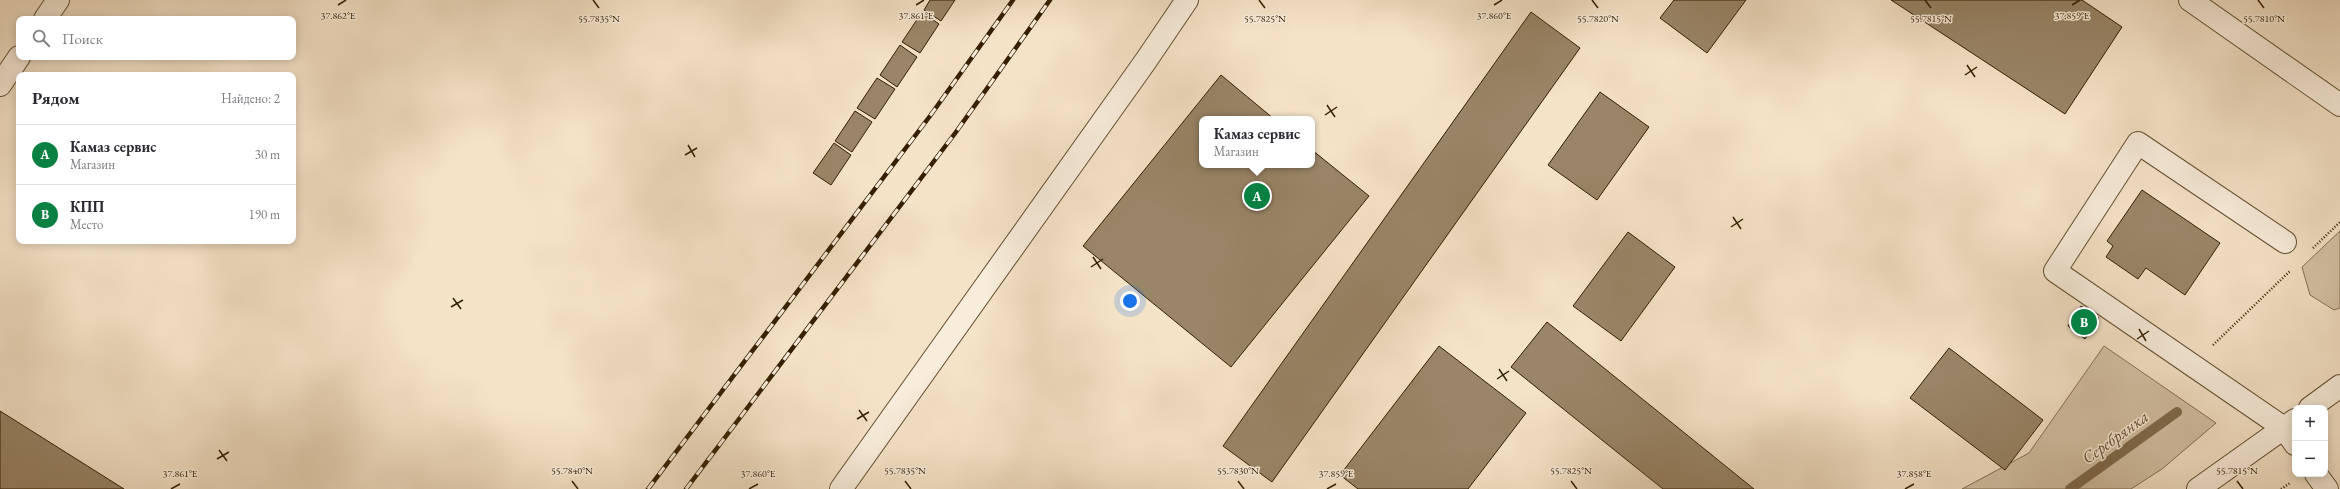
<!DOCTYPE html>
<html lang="ru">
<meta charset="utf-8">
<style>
:root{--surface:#fff;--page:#f7f7f7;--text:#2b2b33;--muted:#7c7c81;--line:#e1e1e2;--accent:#0b8043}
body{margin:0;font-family:"EB Garamond",serif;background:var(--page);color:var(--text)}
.controls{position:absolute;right:12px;bottom:12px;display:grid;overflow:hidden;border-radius:8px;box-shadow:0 2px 10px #0003}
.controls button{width:36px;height:36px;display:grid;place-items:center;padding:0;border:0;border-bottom:1px solid var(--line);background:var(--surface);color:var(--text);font:20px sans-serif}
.you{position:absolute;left:1130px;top:301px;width:14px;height:14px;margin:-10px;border:3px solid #fff;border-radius:50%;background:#1a73e8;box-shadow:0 0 0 6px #1a73e833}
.badge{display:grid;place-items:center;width:26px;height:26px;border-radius:50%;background:var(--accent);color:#fff;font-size:13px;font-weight:700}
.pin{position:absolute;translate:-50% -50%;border:2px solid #fff;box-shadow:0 1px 4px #0006}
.popup{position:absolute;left:1199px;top:116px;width:116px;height:52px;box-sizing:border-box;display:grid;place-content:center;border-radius:8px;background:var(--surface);filter:drop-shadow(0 1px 3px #0005);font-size:13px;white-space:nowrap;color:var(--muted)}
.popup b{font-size:15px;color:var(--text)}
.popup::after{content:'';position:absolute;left:50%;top:100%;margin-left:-8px;border:8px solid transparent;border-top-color:var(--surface)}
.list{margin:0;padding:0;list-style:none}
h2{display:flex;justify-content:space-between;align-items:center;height:52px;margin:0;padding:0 16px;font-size:17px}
h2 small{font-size:13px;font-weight:400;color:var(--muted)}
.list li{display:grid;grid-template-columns:26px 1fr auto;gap:12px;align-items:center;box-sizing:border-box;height:60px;padding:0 16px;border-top:1px solid var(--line)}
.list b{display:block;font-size:15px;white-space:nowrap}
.list p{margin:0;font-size:13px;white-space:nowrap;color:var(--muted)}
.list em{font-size:13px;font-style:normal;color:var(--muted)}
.icon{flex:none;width:22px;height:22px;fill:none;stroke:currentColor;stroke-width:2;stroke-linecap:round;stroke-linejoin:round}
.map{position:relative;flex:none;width:2340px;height:489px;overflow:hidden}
.search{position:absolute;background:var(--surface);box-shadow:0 2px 10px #0003;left:16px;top:16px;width:280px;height:44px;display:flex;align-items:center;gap:10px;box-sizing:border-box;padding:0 14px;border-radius:8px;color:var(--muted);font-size:15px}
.panel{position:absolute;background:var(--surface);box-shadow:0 2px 10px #0003;left:16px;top:72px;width:280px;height:172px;border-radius:8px}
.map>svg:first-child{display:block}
.green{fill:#d4c2a6;stroke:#847053}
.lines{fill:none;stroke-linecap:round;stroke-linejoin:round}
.stream{stroke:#816c4f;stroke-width:10}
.building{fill:#998568;stroke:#351f00}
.minor-casing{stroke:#655032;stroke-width:24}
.path{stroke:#351f00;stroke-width:2.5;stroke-dasharray:1 2;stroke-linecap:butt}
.minor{stroke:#f8eddb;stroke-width:22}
.rail-casing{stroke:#351f00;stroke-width:4.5}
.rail{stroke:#f8eddb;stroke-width:3;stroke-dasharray:9;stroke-linecap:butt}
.ticks{fill:none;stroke:#351f00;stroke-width:1.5}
.labels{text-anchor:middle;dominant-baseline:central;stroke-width:3;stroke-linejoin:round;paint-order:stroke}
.water-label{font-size:17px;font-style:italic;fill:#614c2e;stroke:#f8eddb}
.ticks-label{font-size:10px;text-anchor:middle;fill:#351f00;stroke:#f8eddb;stroke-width:3;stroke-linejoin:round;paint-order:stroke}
</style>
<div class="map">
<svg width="2340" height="489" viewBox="0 0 2340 489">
<rect width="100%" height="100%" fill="#f5e3c8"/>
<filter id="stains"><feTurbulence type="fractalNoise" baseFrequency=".005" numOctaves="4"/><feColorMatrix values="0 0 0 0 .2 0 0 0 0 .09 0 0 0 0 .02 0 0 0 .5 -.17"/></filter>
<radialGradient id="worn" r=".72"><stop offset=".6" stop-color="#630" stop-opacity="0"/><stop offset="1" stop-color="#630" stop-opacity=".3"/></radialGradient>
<path class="green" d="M2340 231V308L2334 310 2310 295 2302 267Z
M2104 346 2216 423 2162 469 2131 489H1962L2029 453Z"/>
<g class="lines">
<path class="stream" d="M2070 489 2177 412"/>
</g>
<path class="building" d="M930 0H955L941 21 924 10Z
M1674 0H1746L1707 53 1660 18Z
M1891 0H2082L2122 27 2065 114Z
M922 12 939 24 920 53 902 42Z
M1531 12 1580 48 1272 482 1223 446Z
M900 45 917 57 897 87 880 75Z
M1221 75 1274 119H1202V165H1312V150L1369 196 1231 367 1083 246Z
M877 78 895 89 875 119 857 108Z
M1600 92 1649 127 1597 200 1548 165Z
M855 111 872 122 852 152 835 141Z
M834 143 851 155 831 185 813 173Z
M2142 190 2220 243 2185 295 2146 268 2138 279 2106 257 2113 246 2107 241Z
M1628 232 1675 267 1621 341 1573 306Z
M2081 306 2099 318 2085 339 2068 326Z
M1547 322 1754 489H1663L1511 367Z
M1439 346 1526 413 1468 489H1358L1340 475Z
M1949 348 2043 420 2005 470 1910 398Z
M0 411 124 489H0Z"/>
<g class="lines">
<g class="minor-casing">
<path id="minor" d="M2190 0 2340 105
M45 19 58 0
M0 85 19 57
M2285 242 2138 143 2055 271 2284 428 2295 444
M2310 408 2340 386
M2316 474 2327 489
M841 489 1145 62 1187 0
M2198 489 2295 420"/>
</g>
<path class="path" d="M2313 248 2340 222
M2213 345 2290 271
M2281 489 2290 483"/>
<use href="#minor" class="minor"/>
<g class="rail-casing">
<path id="rail" d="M648 489 930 116 1013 0
M686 489 956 132 1050 0"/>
</g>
<use href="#rail" class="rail"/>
</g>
<path class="ticks" d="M593 0 599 8M1259 0 1265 8M1592 0 1598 8M1925 0 1931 8M2258 0 2264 8M338 5 346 0M916 5 924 0M1494 5 1502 0M2072 5 2080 0M1967 65 1975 77M1965 75 1977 67M1327 105 1335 117M1325 115 1337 107M688 145 695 157M685 155 697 148M1733 217 1741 229M1731 227 1743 219M1093 257 1101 269M1091 267 1103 259M453 298 461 309M451 307 463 300M2139 329 2146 341M2137 339 2149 331M1499 369 1507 381M1497 379 1509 371M859 410 867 421M857 419 869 412M219 450 227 461M217 459 229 452M572 481 578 489M905 481 911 489M1238 481 1244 489M1571 481 1577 489M2237 481 2243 489M171 489 180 484M749 489 758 484M1327 489 1336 484M1905 489 1914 484"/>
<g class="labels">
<g class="water-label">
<text transform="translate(2115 437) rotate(-36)">Серебрянка</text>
</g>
</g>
<g class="ticks-label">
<text x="338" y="19">37.862°E</text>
<text x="916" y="19">37.861°E</text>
<text x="1494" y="19">37.860°E</text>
<text x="2072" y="19">37.859°E</text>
<text x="599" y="22">55.7835°N</text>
<text x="1265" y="22">55.7825°N</text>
<text x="1598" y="22">55.7820°N</text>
<text x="1931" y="22">55.7815°N</text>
<text x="2264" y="22">55.7810°N</text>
<text x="572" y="474">55.7840°N</text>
<text x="905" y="474">55.7835°N</text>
<text x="1238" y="474">55.7830°N</text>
<text x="1571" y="474">55.7825°N</text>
<text x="2237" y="474">55.7815°N</text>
<text x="180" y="477">37.861°E</text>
<text x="758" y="477">37.860°E</text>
<text x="1336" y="477">37.859°E</text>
<text x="1914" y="477">37.858°E</text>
</g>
<rect width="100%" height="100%" filter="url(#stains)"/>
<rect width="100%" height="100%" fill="url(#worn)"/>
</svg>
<div class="controls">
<button>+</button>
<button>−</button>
</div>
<div class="you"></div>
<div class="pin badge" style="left:1257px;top:196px">A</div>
<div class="popup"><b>Камаз сервис</b>Магазин</div>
<div class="pin badge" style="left:2084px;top:322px">B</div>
<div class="search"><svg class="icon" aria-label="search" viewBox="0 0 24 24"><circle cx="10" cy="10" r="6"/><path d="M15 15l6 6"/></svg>Поиск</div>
<section class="panel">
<h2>Рядом<small>Найдено: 2</small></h2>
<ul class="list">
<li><span class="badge">A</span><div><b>Камаз сервис</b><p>Магазин</p></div><em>30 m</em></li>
<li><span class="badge">B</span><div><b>КПП</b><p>Место</p></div><em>190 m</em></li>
</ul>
</section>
</div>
